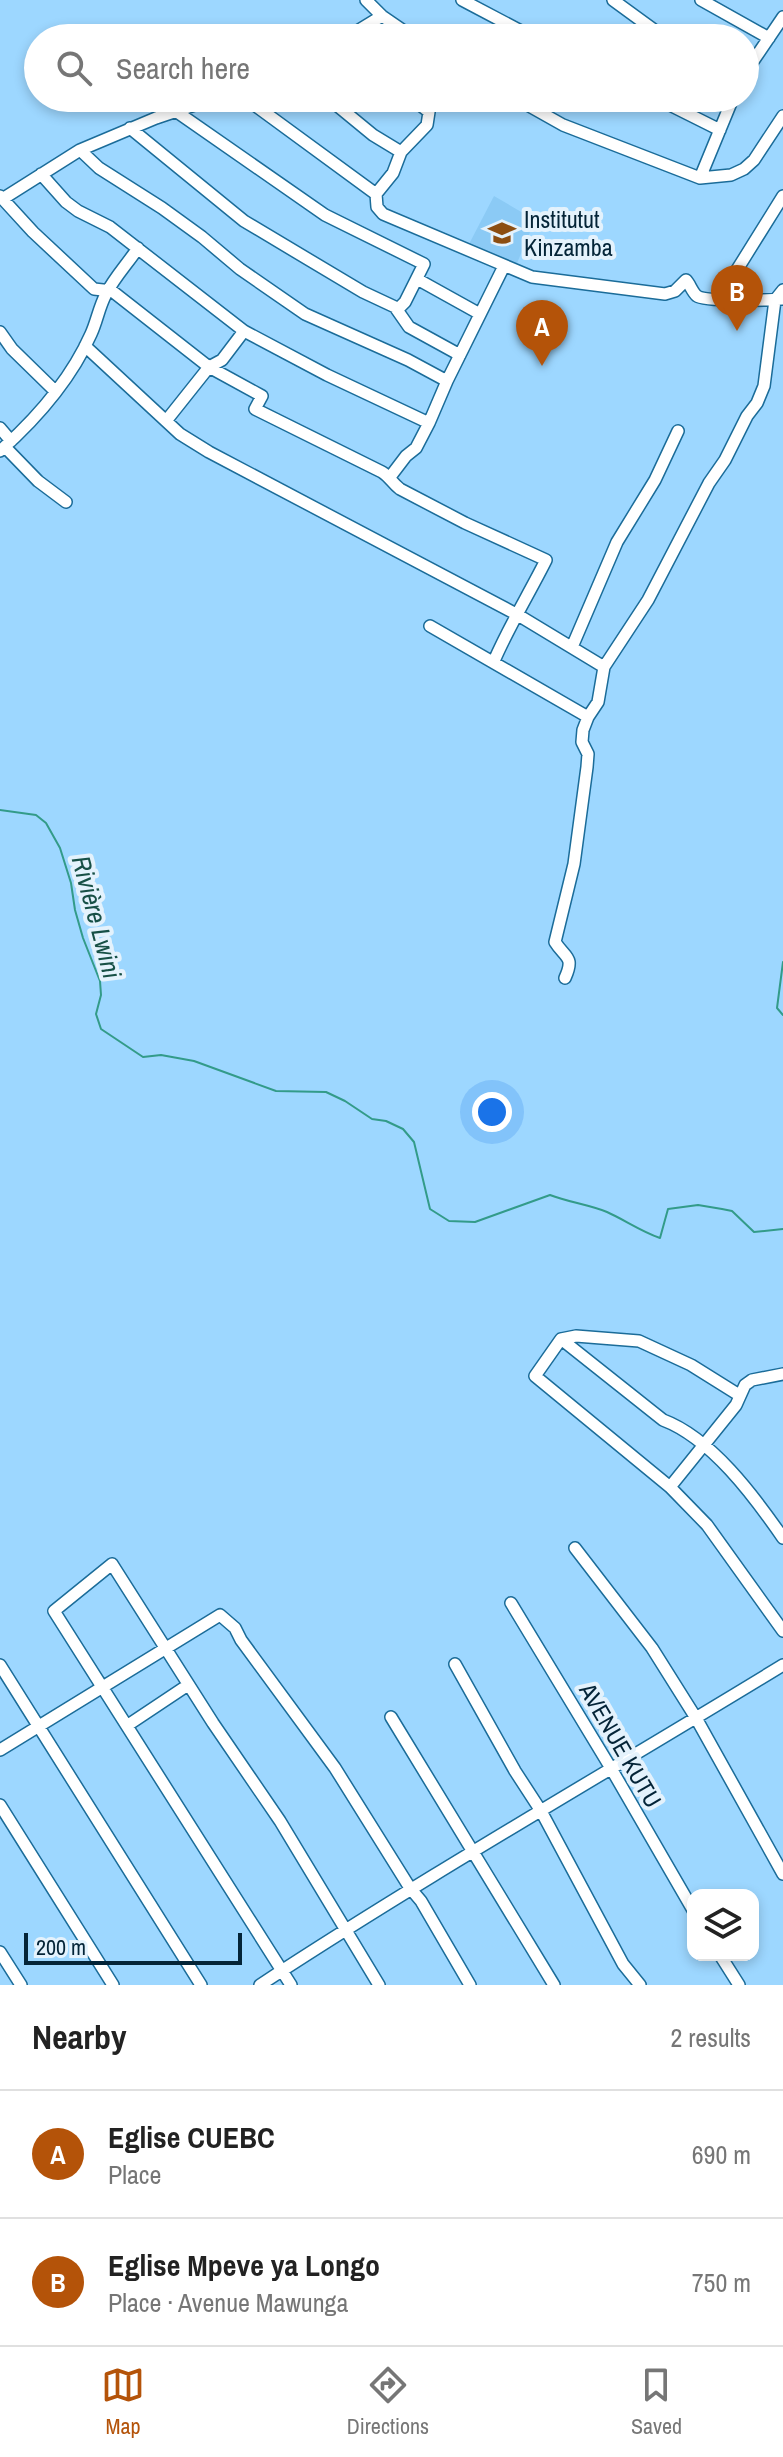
<!DOCTYPE html>
<meta charset="utf-8">
<style>
:root{--surface:#fff;--page:#f6f6f6;--text:#222;--muted:#767676;--line:#e0e0e0;--accent:#b45309}
body{margin:0;font-family:"Archivo Narrow",sans-serif;background:var(--page);color:var(--text)}
.controls{position:absolute;right:24px;bottom:24px;display:grid;overflow:hidden;border-radius:16px;box-shadow:0 4px 12px #0003}
.controls button{width:72px;height:72px;display:grid;place-items:center;padding:0;border:0;border-bottom:2px solid var(--line);background:var(--surface);color:var(--text);font:40px sans-serif}
.scale{position:absolute;left:24px;bottom:20px;width:218px;box-sizing:border-box;padding-left:8px;border:4px solid #042437;border-top:0;font-size:22px;line-height:28px;white-space:nowrap;color:#042437;-webkit-text-stroke:6px #e4f2fc;paint-order:stroke}
.you{position:absolute;left:492px;top:1112px;width:28px;height:28px;margin:-20px;border:6px solid #fff;border-radius:50%;background:#1a73e8;box-shadow:0 0 0 12px #1a73e833}
.badge{display:grid;place-items:center;width:52px;height:52px;border-radius:50%;background:var(--accent);color:#fff;font-size:26px;font-weight:700}
.pin{position:absolute;translate:-50% -66px;filter:drop-shadow(0 2px 4px #0008)}
.pin::after{content:'';position:absolute;top:42px;width:28px;height:24px;background:inherit;clip-path:polygon(0 0,100% 0,50% 100%)}
.list{margin:0;padding:0;list-style:none}
h2{display:flex;justify-content:space-between;align-items:center;height:104px;margin:0;padding:0 32px;font-size:34px}
h2 small{font-size:26px;font-weight:400;color:var(--muted)}
.list li{display:grid;grid-template-columns:52px 1fr auto;gap:24px;align-items:center;box-sizing:border-box;height:128px;padding:0 32px;border-top:2px solid var(--line)}
.list b{display:block;font-size:30px;white-space:nowrap}
.list p{margin:0;font-size:26px;white-space:nowrap;color:var(--muted)}
.list em{font-size:26px;font-style:normal;color:var(--muted)}
.icon{flex:none;width:44px;height:44px;fill:none;stroke:currentColor;stroke-width:2;stroke-linecap:round;stroke-linejoin:round}
.map{position:relative;flex:none;width:783px;height:1985px;overflow:hidden}
.search{position:absolute;background:var(--surface);box-shadow:0 4px 12px #0003;left:24px;right:24px;top:24px;height:88px;display:flex;align-items:center;gap:20px;box-sizing:border-box;padding:0 28px;border-radius:44px;color:var(--muted);font-size:30px}
.sheet{height:360px;background:var(--surface)}
nav{display:flex;justify-content:space-around;align-items:center;box-sizing:border-box;height:112px;border-top:2px solid var(--line);background:var(--surface);font-size:22px;color:var(--muted)}
nav a{display:grid;justify-items:center;gap:4px}
nav .on{color:var(--accent)}
.map>svg:first-child{display:block}
.built{fill:#8bcaf5}
.lines{fill:none;stroke-linecap:round;stroke-linejoin:round}
.stream{stroke:#339b89;stroke-width:2}
.minor-casing{stroke:#1b6c99;stroke-width:14}
.minor{stroke:#fff;stroke-width:11}
.labels{text-anchor:middle;dominant-baseline:central;stroke-width:8;stroke-linejoin:round;paint-order:stroke}
.poi-label{font-size:24px;fill:#042437;stroke:#e4f2fc;text-anchor:start}
.street-label{font-size:24px;fill:#042437;stroke:#e4f2fc}
.water-label{font-size:26px;font-style:italic;fill:#175046;stroke:#e4f2fc}
</style>
<div class="map">
<svg width="783" height="1985" viewBox="0 0 783 1985">
<rect width="100%" height="100%" fill="#9dd7ff"/>
<path class="built" d="M494 196 535 220 515 268 468 246Z"/>
<g class="lines">
<path class="stream" d="M0 810 36 815 46 823 60 848 71 883 75 910 83 938 100 981 101 995 96 1014 101 1029 143 1057 161 1055 194 1061 276 1091 326 1092 345 1101 372 1119 386 1121 403 1129 414 1142 430 1209 449 1221 475 1222 550 1195C568 1202 590 1205 607 1212 625 1220 640 1231 660 1238L668 1209 698 1205 722 1209 732 1211 754 1232 783 1229
M783 962 777 1008 783 1015"/>
<g class="minor-casing">
<path id="minor" d="M366 0 382 16 414 38
M462 0 534 38
M613 0 665 38
M701 0 769 38
M346 38 382 16
M745 73 783 17
M245 98 376 194 377 207 383 214 532 277 665 294 675 291 686 280C690 284 692 292 697 296 705 302 769 300 782 299
M328 98 373 135 401 152
M515 98 563 125 700 178 731 175 744 169 754 160 783 116
M656 98 720 130
M177 112 325 215 424 264 405 302 398 309
M130 128 244 221 363 292 395 307 409 327 460 355
M80 150 99 168 162 208 202 237 240 269 305 314 408 360 447 381
M41 174 66 202 78 211 110 227 244 331 327 375 429 423
M700 178 733 98
M376 194 393 173 401 152 427 125 429 112 411 98
M0 196 33 232 94 289 112 291 209 367 262 396 255 409 382 472C390 477 392 483 400 489L465 523 546 560C529 594 509 626 494 661
M4 198 80 150 156 118 215 98
M417 279 480 314
M722 299 730 281 783 196
M0 332 12 349 55 391
M85 346 180 434 209 452 518 615 604 667
M166 421 209 367 222 360 244 331
M0 428 11 441
M5 447 38 481 66 502
M0 451C36 419 71 379 91 334 97 321 99 307 106 294 114 278 128 263 138 248
M390 477 406 456 416 448 429 423 447 381 504 266
M430 626 588 717
M572 647 617 542 655 480 678 431
M565 978C575 956 565 958 555 942L574 864 587 767 588 754 582 742 583 730 588 717 598 702 604 667 648 600 709 483 725 460 747 416 757 403 764 386 775 300 783 290
M561 1339 663 1420C711 1438 754 1496 783 1538
M739 1395 691 1365 639 1341 576 1336 561 1339 535 1376 670 1487 707 1525 783 1631
M670 1487 736 1405 745 1385 752 1380 783 1374
M575 1548 652 1648 696 1718 783 1874
M511 1603 612 1770 693 1910
M455 1664 515 1771 541 1811 623 1964 640 1985
M0 1665 201 1985
M391 1717 554 1985
M128 1725 188 1685
M0 1750 220 1615 235 1628 241 1640 335 1768 410 1888 421 1901 470 1985
M0 1805 113 1985
M0 1952 21 1985
M720 1955 739 1985
M260 1985C431 1873 608 1772 783 1665
M291 1985 54 1611 112 1564 213 1723 280 1821 379 1985"/>
</g>
<use href="#minor" class="minor"/>
</g>
<defs>
<g id="school-bare" transform="scale(2.16)"><path d="M0-5L7-2L0 1L-7-2ZM-4 1L0 2.5L4 1V4Q0 6-4 4Z" fill="#8c4e12" stroke="#e4f2fc" stroke-width="2.5" paint-order="stroke"/></g>
</defs>
<g fill-rule="evenodd">
<use href="#school-bare" x="502" y="233"/>
</g>
<g class="labels">
<g class="poi-label">
<text x="524" y="219">Institutut<tspan x="524" dy="28">Kinzamba</tspan></text>
</g>
<g class="street-label">
<text transform="translate(621 1745) rotate(60)">AVENUE KUTU</text>
</g>
<g class="water-label">
<text transform="translate(97 917) rotate(75)">Rivière Lwini</text>
</g>
</g>
</svg>
<div class="controls">
<button><svg class="icon" aria-label="layers" viewBox="0 0 24 24"><path d="M12 4l9 5-9 5-9-5zM3 14l9 5 9-5"/></svg></button>
</div>
<div class="scale">200 m</div>
<div class="you"></div>
<div class="pin badge" style="left:542px;top:366px">A</div>
<div class="pin badge" style="left:737px;top:331px">B</div>
<div class="search"><svg class="icon" aria-label="search" viewBox="0 0 24 24"><circle cx="10" cy="10" r="6"/><path d="M15 15l6 6"/></svg>Search here</div>
</div>
<section class="sheet">
<h2>Nearby<small>2 results</small></h2>
<ul class="list">
<li><span class="badge">A</span><div><b>Eglise CUEBC</b><p>Place</p></div><em>690 m</em></li>
<li><span class="badge">B</span><div><b>Eglise Mpeve ya Longo</b><p>Place · Avenue Mawunga</p></div><em>750 m</em></li>
</ul>
</section>
<nav>
<a class="on"><svg class="icon" aria-label="map" viewBox="0 0 24 24"><path d="M3 6l6-2 6 2 6-2v14l-6 2-6-2-6 2zM9 4v14M15 6v14"/></svg>Map</a>
<a><svg class="icon" aria-label="directions" viewBox="0 0 24 24"><path d="M12 3l9 9-9 9-9-9zM9 14v-3h6M13 9l2 2-2 2"/></svg>Directions</a>
<a><svg class="icon" aria-label="saved" viewBox="0 0 24 24"><path d="M7 4h10v16l-5-4-5 4z"/></svg>Saved</a>
</nav>
